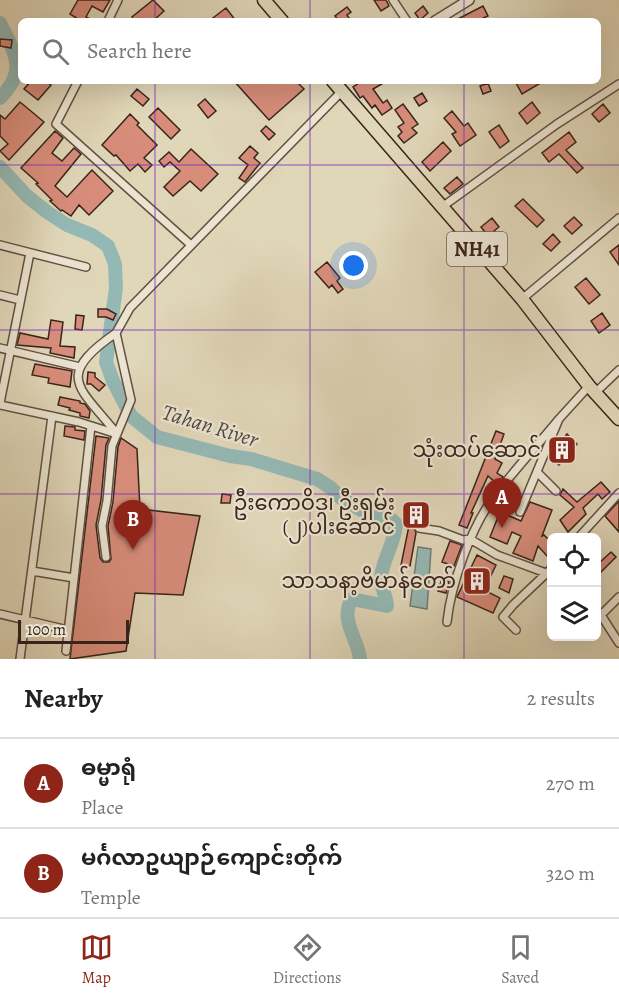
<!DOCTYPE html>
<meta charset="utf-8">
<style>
:root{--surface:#fff;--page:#f6f6f6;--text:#222;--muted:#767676;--line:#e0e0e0;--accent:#8f2418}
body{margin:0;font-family:Alegreya,"Noto Sans Myanmar",serif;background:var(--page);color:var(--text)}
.controls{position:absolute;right:18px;bottom:18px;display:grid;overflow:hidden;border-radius:9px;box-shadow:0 6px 24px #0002}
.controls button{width:54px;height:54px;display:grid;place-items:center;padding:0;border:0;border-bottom:2px solid var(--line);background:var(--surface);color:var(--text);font:30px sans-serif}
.scale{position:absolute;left:18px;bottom:15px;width:111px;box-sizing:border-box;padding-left:6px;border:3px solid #38241a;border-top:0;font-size:16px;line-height:21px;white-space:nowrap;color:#38241a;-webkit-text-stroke:4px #ebe4d1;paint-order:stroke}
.you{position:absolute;left:354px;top:266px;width:21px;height:21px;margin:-15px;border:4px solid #fff;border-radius:50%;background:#1a73e8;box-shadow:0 0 0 9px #1a73e833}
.badge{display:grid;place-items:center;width:39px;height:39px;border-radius:50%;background:var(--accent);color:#fff;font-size:20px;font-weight:700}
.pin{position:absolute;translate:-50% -50px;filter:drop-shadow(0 2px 3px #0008)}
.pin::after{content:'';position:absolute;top:32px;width:21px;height:18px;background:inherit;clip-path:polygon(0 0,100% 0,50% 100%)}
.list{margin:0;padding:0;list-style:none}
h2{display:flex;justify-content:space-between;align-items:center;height:78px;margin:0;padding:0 24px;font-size:26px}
h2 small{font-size:20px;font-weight:400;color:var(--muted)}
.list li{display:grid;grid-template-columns:39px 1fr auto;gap:18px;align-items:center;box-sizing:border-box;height:90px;padding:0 24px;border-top:2px solid var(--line)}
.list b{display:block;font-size:22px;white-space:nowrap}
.list p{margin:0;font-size:20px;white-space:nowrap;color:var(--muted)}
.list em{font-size:20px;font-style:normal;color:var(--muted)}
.icon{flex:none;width:33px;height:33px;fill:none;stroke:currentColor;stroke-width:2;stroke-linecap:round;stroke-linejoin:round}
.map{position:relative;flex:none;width:619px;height:659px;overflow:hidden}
.search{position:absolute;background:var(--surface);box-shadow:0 6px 24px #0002;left:18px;right:18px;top:18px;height:66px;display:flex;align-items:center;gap:15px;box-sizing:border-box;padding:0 21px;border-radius:9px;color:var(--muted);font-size:22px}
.sheet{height:258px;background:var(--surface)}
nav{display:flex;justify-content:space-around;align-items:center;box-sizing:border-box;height:84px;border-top:2px solid var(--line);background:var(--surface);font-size:16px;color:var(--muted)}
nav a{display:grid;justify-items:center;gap:3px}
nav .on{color:var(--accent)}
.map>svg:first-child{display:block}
.water{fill:#94b8b4;stroke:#6f7d76;stroke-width:1.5}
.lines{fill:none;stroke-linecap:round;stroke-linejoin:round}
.river{stroke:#94b8b4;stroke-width:14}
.building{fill:#d88d7b;stroke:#38241a;stroke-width:1.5}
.minor-casing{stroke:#625042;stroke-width:10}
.tertiary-casing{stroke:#625042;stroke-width:12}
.trunk-casing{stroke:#38241a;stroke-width:15}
.minor{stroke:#ebe4d1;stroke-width:7}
.tertiary{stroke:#ebe4d1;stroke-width:9}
.trunk{stroke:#e0d6b8;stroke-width:12}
.grid{fill:none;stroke:#7b2cbf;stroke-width:1.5;stroke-opacity:0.55}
.labels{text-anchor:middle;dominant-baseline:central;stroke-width:4.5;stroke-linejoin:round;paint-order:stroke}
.shield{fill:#ebe4d1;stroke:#6e5e51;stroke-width:1.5}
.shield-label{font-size:20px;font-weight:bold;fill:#38241a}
.poi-label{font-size:21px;fill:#38241a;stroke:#ebe4d1;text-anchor:end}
.water-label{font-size:22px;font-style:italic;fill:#4f4940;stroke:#ebe4d1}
</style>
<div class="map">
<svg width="619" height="659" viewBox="0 0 619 659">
<rect width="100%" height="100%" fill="#e0d6b8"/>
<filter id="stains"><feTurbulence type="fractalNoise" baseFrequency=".00333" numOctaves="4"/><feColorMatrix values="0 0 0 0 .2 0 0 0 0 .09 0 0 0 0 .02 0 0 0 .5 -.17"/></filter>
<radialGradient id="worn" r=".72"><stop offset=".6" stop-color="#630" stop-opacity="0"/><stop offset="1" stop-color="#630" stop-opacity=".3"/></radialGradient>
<path class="water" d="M418 547 431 549 427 609 410 606Z"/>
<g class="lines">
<path class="river" d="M0 23C15 54 28 70 0 98
M0 167 27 196 47 212 67 225 92 235 108 246 115 264 116 288 106 362 113 381 131 416 157 437 230 456 251 459 317 479 331 488 341 498 368 514 392 520 396 524C395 543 383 558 381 577 380 587 387 596 387 606L352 599C339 620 358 638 360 659"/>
</g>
<path class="building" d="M78 0H110L103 12 92 6 86 17 94 21H81L70 14Z
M153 0 164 11 153 21H134L132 17Z
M374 0H386L389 6 381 11Z
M423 6 428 13 420 20 415 13Z
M483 6 488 16 477 21H454Z
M347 7 351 12 347 15 351 21H339L335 16Z
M226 8 236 21H209Z
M0 39 12 40 11 48 0 46Z
M31 81H46L51 85 38 100 24 89Z
M234 81H296L304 89 269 120Z
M362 81H387L373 89 383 103 387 100 392 108 382 115 375 105 372 108 363 96 360 98 353 87Z
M515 81H544L522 94Z
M488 83 491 91 483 94 480 86Z
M137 89 149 99 143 106 131 96Z
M422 93 427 101 419 106 414 98Z
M205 99 216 111 208 118 198 105Z
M20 102 44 122 9 160 0 151 8 144 0 136V115L5 119Z
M532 102 540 113 527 124 519 113Z
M403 104 418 124 412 128 417 133 404 143 398 136 402 132 398 127 404 123 395 110Z
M603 104 610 113 599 122 592 114Z
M158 108 180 130 171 139 149 117Z
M452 111 464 126 468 123 476 135 460 146 452 134 456 132 444 118Z
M130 114 139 123 137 125 157 145 144 158 152 165 145 172 138 164 130 171 116 155 114 156 102 145Z
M499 125 509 141 500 148 489 132Z
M266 126 275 134 269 140 261 131Z
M55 131 63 138 52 153 62 161 74 148 81 154 55 186 67 197 92 170 113 191 89 215 79 205 71 216 62 210 61 211 50 201 52 200 36 184 38 183 21 168Z
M569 132 576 142 566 150 583 168 577 173 559 154 549 162 542 153Z
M443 142 451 151 430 171 422 162Z
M250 146 258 153 254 158 260 163 245 182 239 178 248 165 239 158Z
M191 149 218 174 201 191 190 181 173 196 164 187 180 171 170 162 164 167 159 161 169 152 179 162Z
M457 177 463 184 450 194 444 188Z
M523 199 544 220 537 227 515 206Z
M574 217 582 225 572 234 564 226Z
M492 218 499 227 494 231 506 244 499 250 481 227Z
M553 234 560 242 551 251 543 244Z
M619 245V265L610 252Z
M327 262 340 278 337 281 343 289 338 293 332 285 329 288 315 272Z
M586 278 600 295 589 304 575 287Z
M98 309H107L116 314 113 320 106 317H98Z
M602 313 610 325 599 333 591 321Z
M76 315 84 316 82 330 75 329Z
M51 320 63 322 60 346 75 347 74 358 50 353 51 348 17 345 20 333 48 339Z
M35 364 72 371 70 387 48 383 49 378 32 375Z
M88 372 95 373V377L105 385 99 391 91 384H87Z
M60 397 80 401V403L85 404 90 411 89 418 80 416V413L69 410 70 408 58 405Z
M65 426 75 427V430L85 431 84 440 64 436Z
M496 431 504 434 495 459 502 463 497 473 503 477 497 484 488 476 471 513H473L467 528 459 525Z
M567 434 577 444 559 465 549 457Z
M96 436 109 438 106 445 101 500 96 525 100 558 103 562H109L111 559 108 526 113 502 118 447 121 438 137 449 140 509 200 516 183 595 135 593 126 651 70 659Z
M601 482 610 492 602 499 598 494 583 508 586 514 568 532 560 520 574 507 560 495 563 489 577 502Z
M222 494 231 495 230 503H221Z
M619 501V532L605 516Z
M530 502 552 510 542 536 544 535 552 543V552L547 556 538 546 533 561 513 553 521 536 512 532 507 544 490 537 500 512 521 521Z
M413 506 422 507 420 522 414 527 416 533 410 566 401 565Z
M450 541 462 545 454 566 442 562Z
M611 552 616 557 597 576V562L598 564Z
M477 555 496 565 484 590 500 598 493 613 457 597Z
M504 576 513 579 509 593 499 588Z
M442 579 449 582 446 593 438 591Z"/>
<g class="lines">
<g class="minor-casing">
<path id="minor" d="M393 0 407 21
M108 21 118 0
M78 81 56 124 191 245
M442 207 557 124 619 84
M0 245 86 267
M0 295 20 300
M522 299 619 218
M116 333C52 377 81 388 117 434
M0 348 80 367
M595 393 619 370
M0 403 30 253
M0 405 79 422 117 434
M537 472 556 491
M520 512 559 419 589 386
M419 528 439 531 463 540 470 539 497 555 546 573
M578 538 619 493
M106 557 102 526 107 501 112 446 131 400 116 333 130 308 342 91
M32 571 74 578
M619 597 601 615 619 643
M0 614 68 630
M447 622C451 584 471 527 494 497 514 470 538 445 559 419
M516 630 503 617 513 605 552 568
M66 651 91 426
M20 659 52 416"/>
</g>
<g class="tertiary-casing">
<path id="tertiary" d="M435 21 469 0"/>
</g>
<g class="trunk-casing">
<path id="trunk" d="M264 0 282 21
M333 81 522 299 589 386 619 419"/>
</g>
<use href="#minor" class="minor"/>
<use href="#tertiary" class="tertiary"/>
<use href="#trunk" class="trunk"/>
</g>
<path class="grid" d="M155 0V21M310 0V21M464 0V21M155 81V659M310 81V659M464 81V659M0 165H619M0 330H619M0 494H619"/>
<defs>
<g id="building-square" transform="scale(1.5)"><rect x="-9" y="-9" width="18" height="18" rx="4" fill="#8f2418" stroke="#ebe4d1"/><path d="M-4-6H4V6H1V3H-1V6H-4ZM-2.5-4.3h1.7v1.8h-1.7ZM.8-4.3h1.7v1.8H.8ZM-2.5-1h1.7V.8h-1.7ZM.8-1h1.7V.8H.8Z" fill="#fff"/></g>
</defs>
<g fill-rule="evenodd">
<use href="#building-square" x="562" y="450"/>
<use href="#building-square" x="416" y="515"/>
<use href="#building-square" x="477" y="581"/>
</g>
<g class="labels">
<rect class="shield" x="447" y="232" width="60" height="34" rx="4.5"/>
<g class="shield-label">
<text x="477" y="249">NH41</text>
</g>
<g class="poi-label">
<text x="541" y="450">သုံးထပ်ဆောင်</text>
<text x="395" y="503">ဦးကောဝိဒ၊ ဦးရှမ်း<tspan x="395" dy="24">(၂)ပါးဆောင်</tspan></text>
<text x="456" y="581">သာသနာ့ဗိမာန်တော်</text>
</g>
<g class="water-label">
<text transform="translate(210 426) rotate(17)">Tahan River</text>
</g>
</g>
<rect width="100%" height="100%" filter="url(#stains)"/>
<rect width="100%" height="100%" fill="url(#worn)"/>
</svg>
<div class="controls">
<button><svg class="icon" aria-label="locate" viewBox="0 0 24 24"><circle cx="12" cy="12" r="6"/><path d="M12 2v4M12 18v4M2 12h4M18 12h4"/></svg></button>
<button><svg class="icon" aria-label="layers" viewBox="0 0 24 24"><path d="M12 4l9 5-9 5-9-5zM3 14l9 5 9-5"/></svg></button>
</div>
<div class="scale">100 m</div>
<div class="you"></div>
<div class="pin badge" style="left:502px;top:528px">A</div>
<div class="pin badge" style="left:133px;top:550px">B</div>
<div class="search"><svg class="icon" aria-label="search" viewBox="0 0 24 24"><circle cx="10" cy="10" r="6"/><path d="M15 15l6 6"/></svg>Search here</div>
</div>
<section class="sheet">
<h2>Nearby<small>2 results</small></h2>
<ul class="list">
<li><span class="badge">A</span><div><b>ဓမ္မာရုံ</b><p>Place</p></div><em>270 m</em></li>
<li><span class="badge">B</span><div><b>မင်္ဂလာဥယျာဉ်ကျောင်းတိုက်</b><p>Temple</p></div><em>320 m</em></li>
</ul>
</section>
<nav>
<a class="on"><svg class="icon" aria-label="map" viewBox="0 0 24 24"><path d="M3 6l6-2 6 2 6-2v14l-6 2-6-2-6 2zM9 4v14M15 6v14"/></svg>Map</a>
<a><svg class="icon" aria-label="directions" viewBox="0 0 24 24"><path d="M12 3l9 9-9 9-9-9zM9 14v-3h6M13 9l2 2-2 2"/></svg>Directions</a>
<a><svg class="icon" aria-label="saved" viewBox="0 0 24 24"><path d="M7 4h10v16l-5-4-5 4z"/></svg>Saved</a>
</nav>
